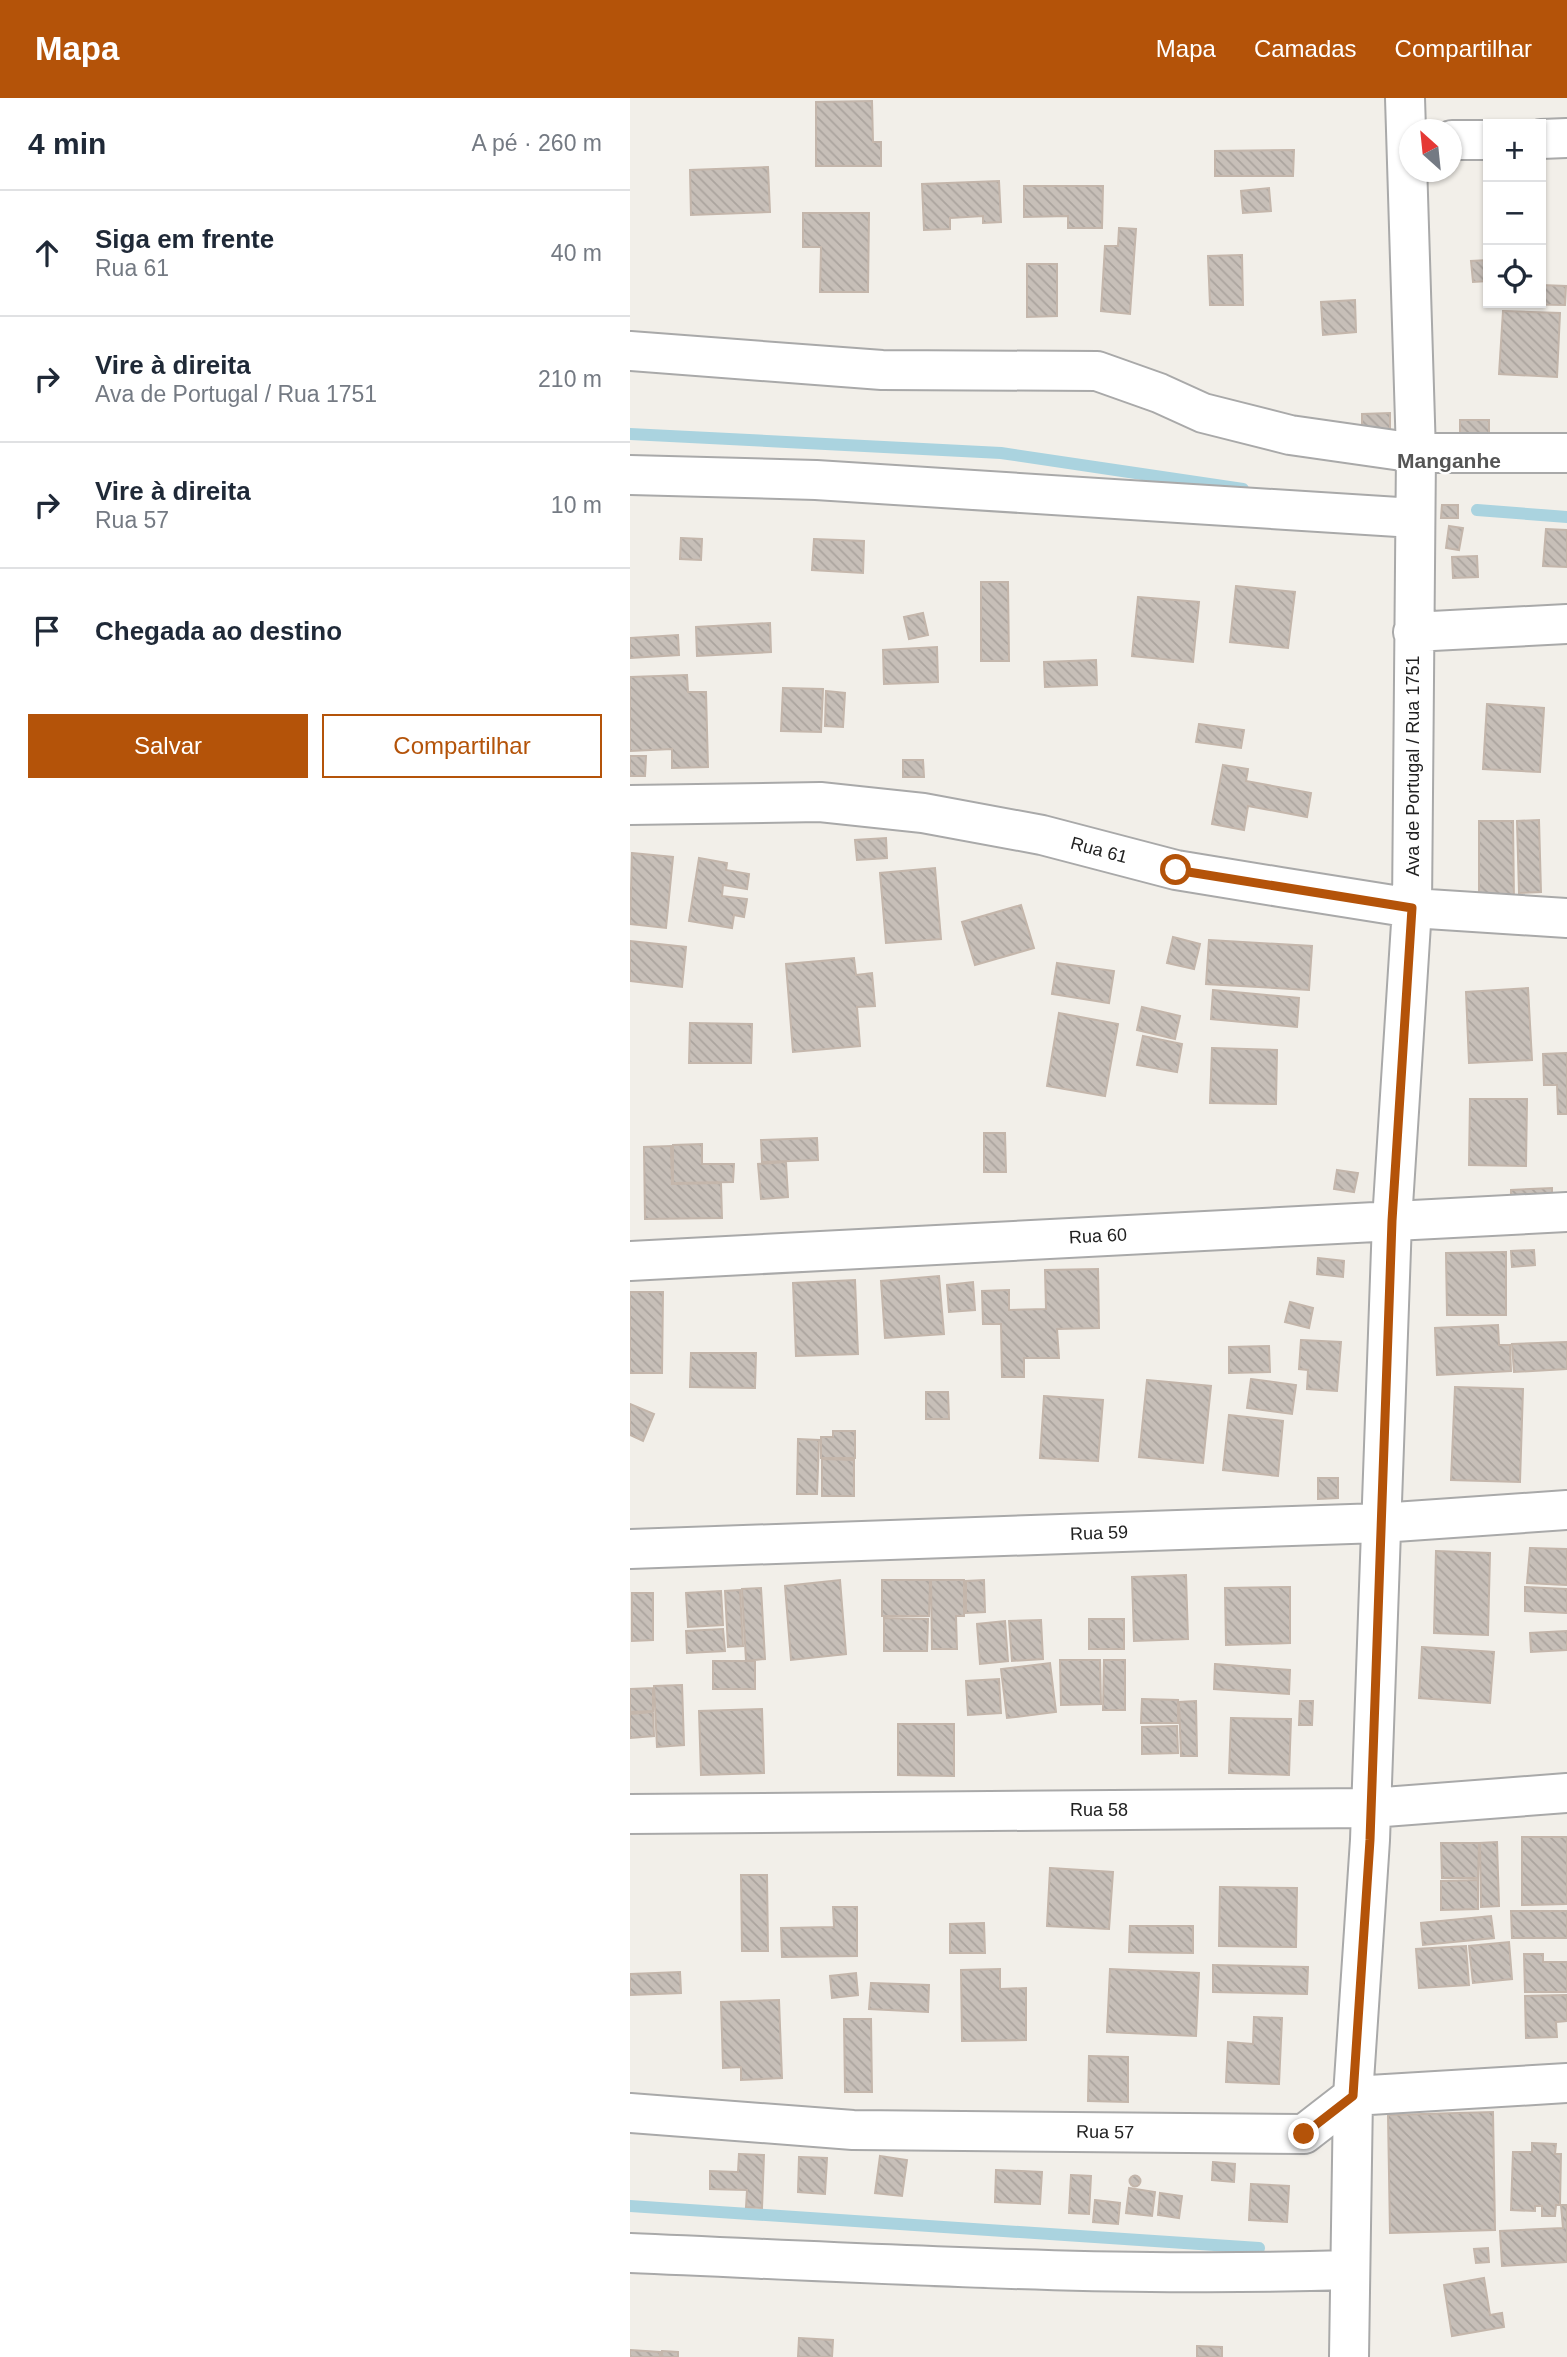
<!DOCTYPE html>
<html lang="pt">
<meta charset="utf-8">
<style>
:root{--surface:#fff;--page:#f2f2f3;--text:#1f2937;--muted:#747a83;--line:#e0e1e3;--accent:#b45309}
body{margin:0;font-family:Arial,sans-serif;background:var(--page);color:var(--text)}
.controls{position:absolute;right:21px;top:21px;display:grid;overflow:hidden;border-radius:0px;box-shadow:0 2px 5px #0004}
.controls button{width:63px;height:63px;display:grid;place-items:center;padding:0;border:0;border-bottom:2px solid var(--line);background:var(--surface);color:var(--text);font:35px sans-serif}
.compass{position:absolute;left:769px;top:21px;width:63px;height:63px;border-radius:50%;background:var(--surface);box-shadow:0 2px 5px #0004;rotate:333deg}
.stop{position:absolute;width:21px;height:21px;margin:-16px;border:5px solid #b45309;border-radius:50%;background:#fff}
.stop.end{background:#b45309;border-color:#fff;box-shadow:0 2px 7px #0008}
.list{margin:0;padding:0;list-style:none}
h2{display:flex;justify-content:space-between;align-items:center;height:91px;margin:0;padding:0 28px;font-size:30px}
h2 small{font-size:23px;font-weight:400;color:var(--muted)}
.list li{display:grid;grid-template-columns:46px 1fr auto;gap:21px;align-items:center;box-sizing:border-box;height:126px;padding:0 28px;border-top:2px solid var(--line)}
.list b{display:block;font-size:26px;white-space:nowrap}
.list p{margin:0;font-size:23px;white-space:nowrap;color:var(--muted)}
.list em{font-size:23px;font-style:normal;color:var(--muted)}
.actions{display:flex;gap:14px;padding:21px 28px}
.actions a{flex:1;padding:16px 0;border:2px solid var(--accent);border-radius:0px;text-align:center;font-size:24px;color:var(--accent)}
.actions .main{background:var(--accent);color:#fff}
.icon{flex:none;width:38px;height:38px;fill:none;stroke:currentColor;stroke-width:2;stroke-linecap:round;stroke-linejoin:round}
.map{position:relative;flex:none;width:937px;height:2259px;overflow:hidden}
header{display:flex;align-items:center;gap:42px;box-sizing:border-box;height:98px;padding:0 35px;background:var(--accent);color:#fff}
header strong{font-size:33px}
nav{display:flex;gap:38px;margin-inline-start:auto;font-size:24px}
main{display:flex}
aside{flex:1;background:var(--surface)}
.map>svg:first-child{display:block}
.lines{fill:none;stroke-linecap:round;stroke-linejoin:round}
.stream{stroke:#aad3df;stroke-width:12}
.building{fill:url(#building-back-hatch);stroke:#c4b6ab;stroke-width:2}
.minor-casing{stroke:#a9a9a9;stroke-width:42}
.minor{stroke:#fff;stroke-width:38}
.route{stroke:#b45309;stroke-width:9}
.labels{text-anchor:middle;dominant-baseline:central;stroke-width:5;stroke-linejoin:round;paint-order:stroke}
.street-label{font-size:18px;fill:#222;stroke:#fff}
.quarter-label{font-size:21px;font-weight:bold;fill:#555;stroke:#fff}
</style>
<header>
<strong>Mapa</strong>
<nav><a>Mapa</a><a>Camadas</a><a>Compartilhar</a></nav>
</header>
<main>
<aside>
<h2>4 min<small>A pé · 260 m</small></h2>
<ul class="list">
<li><svg class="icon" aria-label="ahead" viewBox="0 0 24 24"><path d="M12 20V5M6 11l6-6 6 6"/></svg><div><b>Siga em frente</b><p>Rua 61</p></div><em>40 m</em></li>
<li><svg class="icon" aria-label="right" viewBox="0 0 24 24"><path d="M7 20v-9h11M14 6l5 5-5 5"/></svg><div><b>Vire à direita</b><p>Ava de Portugal / Rua 1751</p></div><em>210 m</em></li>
<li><svg class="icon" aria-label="right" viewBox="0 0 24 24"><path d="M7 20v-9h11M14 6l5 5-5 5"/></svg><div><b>Vire à direita</b><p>Rua 57</p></div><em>10 m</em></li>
<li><svg class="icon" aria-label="arrive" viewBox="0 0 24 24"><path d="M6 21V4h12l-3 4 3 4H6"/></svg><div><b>Chegada ao destino</b></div></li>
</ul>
<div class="actions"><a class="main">Salvar</a><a>Compartilhar</a></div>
</aside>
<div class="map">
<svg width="937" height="2259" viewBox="0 0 937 2259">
<defs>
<pattern id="building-back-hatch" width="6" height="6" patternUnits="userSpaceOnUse" patternTransform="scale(1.75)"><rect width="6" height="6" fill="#c7bfb8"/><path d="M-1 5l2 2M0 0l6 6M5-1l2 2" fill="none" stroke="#aba49e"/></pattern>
</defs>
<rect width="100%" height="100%" fill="#f2efe9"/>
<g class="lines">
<path class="stream" d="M0 336 371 355 613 391
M847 412 937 419
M0 2108 629 2150"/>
</g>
<path class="building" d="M242 3 243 44H251V68H186V4Z
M664 52 663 78H585V53Z
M138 69 140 114 61 117 60 72Z
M369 83 371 124 353 125V118L320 120V131L294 132 292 86Z
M394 88H473L472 130H438V118L394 119Z
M639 90 641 113 613 115 611 93Z
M173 115H239L238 194H190L191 149H173Z
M489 130 506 131 500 216 471 213 475 148H488Z
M612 157 613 207H580L578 158Z
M858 162V183L843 184 841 163Z
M397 166H427V218L397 219Z
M911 187 936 188 935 207 878 206 911 205Z
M725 202 726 234 693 237 691 204Z
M873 213 930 215 927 279 869 276Z
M760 315V343H732V316Z
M830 322H859V340L830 341Z
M812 407H828V420H811Z
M819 428 833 430 829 452 816 450Z
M916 431 937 432V469L913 468Z
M51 440 72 441 71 462 50 461Z
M184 441 234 443 233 475 182 472Z
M847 458 848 479 823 480 822 459Z
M351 484H378L379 563H351Z
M606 488 665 494 658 550 600 544Z
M508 499 569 504 563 564 502 558Z
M293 515 298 537 279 541 274 519Z
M140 525 141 554 67 558 66 529Z
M48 537 49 557 0 560V540Z
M307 549 308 584 254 586 253 552Z
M466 562 467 587 415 589 414 564Z
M57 577 58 594H76L78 669 42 670V651L0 653V579Z
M153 590 193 591 191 634 151 633Z
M196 593 215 595 213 629 195 628Z
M857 606 914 610 910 674 853 671Z
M569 626 614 632 611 650 566 644Z
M0 658H16L15 678H0Z
M273 662H293L294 679H273Z
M593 667 618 671 616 683 681 695 677 719 618 708 614 732 582 726Z
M909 722 911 794 889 795 887 723Z
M849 723H883L884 805 849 806Z
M256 740 257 760 227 762 225 742Z
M2 755 43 759 36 830 0 826Z
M69 760 97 765 96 772 119 776 117 791 93 787 92 798 117 801 114 819 104 817 102 830 59 823Z
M305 770 311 841 256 845 250 775Z
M391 807 404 850 345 867 332 824Z
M543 839 570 846 564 871 537 865Z
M579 842 682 848 679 892 576 886Z
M0 843 56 849 52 889 0 883Z
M224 860 226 877 242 875 245 908 227 909 230 948 163 954 156 866Z
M427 865 484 873 479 905 422 896Z
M898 890 902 962 839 965 836 894Z
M583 892 669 900 667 929 581 921Z
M512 909 550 918 545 941 507 932Z
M429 915 488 926 475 998 417 988Z
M60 925 122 926 121 965H59Z
M513 938 552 946 547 974 507 967Z
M582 950 647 952 646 1006 580 1005Z
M937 955V1016H928L927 987H914L913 956Z
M840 1001H897L896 1068 839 1067Z
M354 1035H375L376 1074H354Z
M187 1040 188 1062 132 1064 131 1042Z
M72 1046V1066H104L103 1084 43 1085V1047Z
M41 1048 42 1086 91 1085 92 1120 15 1121 14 1049Z
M156 1064 158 1099 131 1101 128 1066Z
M707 1072 728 1075 724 1094 704 1091Z
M922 1090V1108L881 1110V1092Z
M904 1152 905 1167 882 1169 881 1153Z
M876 1154V1217H817L816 1155Z
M688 1160 714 1163 713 1179 687 1176Z
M468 1171 469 1230 427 1231 429 1260H394V1279H372L371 1226H353L352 1193 379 1192V1212L416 1211 415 1172Z
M309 1178 314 1236 255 1240 251 1183Z
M225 1182 228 1256 166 1258 163 1185Z
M343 1184 345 1212 319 1214 317 1187Z
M0 1194H33L32 1275H0Z
M660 1204 683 1210 679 1230 655 1224Z
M868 1227 869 1247H880L881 1273 807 1277 805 1230Z
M671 1242 711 1244 707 1293 677 1291 678 1272 669 1271Z
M937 1244V1271L884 1274 882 1246Z
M639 1248 640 1274 599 1275V1249Z
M61 1255H126L125 1290 60 1289Z
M621 1281 666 1287 662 1316 617 1310Z
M517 1282 581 1288 573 1365 509 1359Z
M825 1289 893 1291 890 1384 821 1382Z
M296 1294H318L319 1321H296Z
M414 1298 473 1302 468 1363 410 1360Z
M0 1306 24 1316 13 1343 0 1337Z
M599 1317 653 1323 648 1378 593 1372Z
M203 1333H225V1360H191V1339H203Z
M168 1341 189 1342 187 1396H167Z
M192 1361 224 1362V1398H192Z
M688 1380H708V1400L688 1401Z
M900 1450 937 1451V1487L897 1485Z
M806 1453 860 1455 858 1537 804 1535Z
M556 1477 558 1541 504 1543 502 1479Z
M210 1482 216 1556 161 1562 155 1488Z
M252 1482H300L299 1518H252Z
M301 1482H334V1518H326L327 1551H302Z
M354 1482 355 1514 336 1515V1483Z
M660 1489V1545L596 1547 595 1490Z
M895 1489 937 1491V1515L895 1513Z
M131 1490 135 1561 116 1563 112 1491Z
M110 1492 113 1548 98 1549 95 1493Z
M91 1493 93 1527 58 1529 56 1495Z
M2 1495H23V1542L2 1543Z
M254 1520 298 1521 297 1553H254Z
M459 1521H494V1551H459Z
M411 1522 413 1561 382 1563 379 1523Z
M375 1523 378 1563 350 1566 347 1526Z
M93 1531 95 1553 57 1555 56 1533Z
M937 1533V1552L901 1554 900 1535Z
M792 1549 864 1554 860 1605 789 1600Z
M430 1562H470L471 1606 431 1607Z
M474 1562H495V1612H473Z
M83 1563H125V1591H83Z
M420 1565 426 1614 377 1620 371 1571Z
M585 1566 660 1572 659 1596 584 1591Z
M369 1581 371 1615 338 1617 336 1583Z
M52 1587 54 1647 27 1649 24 1588Z
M23 1590V1613L0 1614V1591Z
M512 1601 548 1602V1625H511Z
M566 1603 567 1658H551L549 1604Z
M670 1603H683L682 1627H669Z
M132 1611 134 1675 71 1677 69 1613Z
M23 1614 24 1638 0 1640V1616Z
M601 1620 661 1621 659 1677 599 1675Z
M268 1626H324V1678L268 1677Z
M547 1628 548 1655 512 1656V1629Z
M892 1739H937V1806L892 1807Z
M867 1744 869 1808 851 1809 850 1745Z
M811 1745H849L848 1780H812Z
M420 1770 483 1774 479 1831 417 1828Z
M111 1777H137L138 1853H112Z
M848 1782V1811L811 1812V1783Z
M590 1789 667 1790 666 1849 589 1848Z
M203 1809H227V1858L152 1859 151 1830 204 1829Z
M881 1813H937V1840H882Z
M861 1818 864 1840 793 1847 791 1825Z
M354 1825 355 1855H320V1826Z
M500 1828H563V1855L499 1854Z
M879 1844 882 1881 843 1885 839 1848Z
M836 1848 839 1887 789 1890 786 1851Z
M894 1856H913V1864H937V1894H895Z
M583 1867 678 1869 677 1896 583 1894Z
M370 1871V1891L396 1890V1942L332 1943 331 1872Z
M480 1871 569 1875 566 1938 477 1934Z
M50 1874 51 1895 0 1897V1876Z
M226 1875 228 1897 202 1900 200 1878Z
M241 1885 299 1887 298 1914 239 1911Z
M937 1897V1923L926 1924 927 1939 896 1940 895 1898Z
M149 1902 152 1980 111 1982V1969L93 1970 91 1904Z
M624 1919 652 1920 649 1986 596 1984 598 1944 623 1946Z
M214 1921H241L242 1994H215Z
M459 1958 498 1959V2004L458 2003Z
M863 2014 865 2132 760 2135 758 2017Z
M902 2045 926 2046 925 2056H931L930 2107H926L925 2118H912V2108H905V2113L881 2112 883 2054H902Z
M109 2056 134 2057 132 2110 116 2109 117 2092 80 2091V2073L108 2074Z
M250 2058 277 2062 272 2098 245 2095Z
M169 2059 197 2060 195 2096 168 2094Z
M583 2064 605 2066 604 2084 582 2082Z
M366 2072 412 2074 410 2106 365 2104Z
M441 2077 461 2078 459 2116 439 2115Z
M499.5 2083a5.5 5.5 0 1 1 11 0a5.5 5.5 0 1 1-11 0Z
M621 2086 659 2088 657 2124 619 2122Z
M499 2090 525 2094 522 2118 496 2115Z
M530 2095 552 2098 549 2120 528 2117Z
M465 2102 490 2105 488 2126 463 2124Z
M931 2107H937V2164L872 2168 870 2133 933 2130Z
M858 2150 859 2164 846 2165 844 2151Z
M854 2180 860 2217 872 2215 874 2229 822 2238 814 2187Z
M169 2240 203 2242 202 2259H168Z
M567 2248 592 2249V2259H567Z
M0 2252 30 2254V2259H0Z
M32 2253 48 2254V2259H32Z"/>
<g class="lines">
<g class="minor-casing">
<path id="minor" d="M911 41 937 40
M822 42H858
M0 253 252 272 467 273 529 295 573 315 660 337 786 355H937
M0 377 186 382 784 420
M783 534 937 526
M0 707 190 704 293 715 412 737 546 772 650 789 782 810 937 820
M0 1163 937 1114
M0 1451 750 1425 937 1412
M0 1716 741 1710 937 1695
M0 2015 223 2032 674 2036 723 1998 937 1985
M0 2155C240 2165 479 2180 719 2172
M719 2259 723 1998 740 1742 762 1123 782 810 786 355 775 0"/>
</g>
<use href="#minor" class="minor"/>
</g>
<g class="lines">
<path class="route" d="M546 772 782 810 762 1123 740 1742 723 1998 674 2036"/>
</g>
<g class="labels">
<g class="street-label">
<text transform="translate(783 668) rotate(-90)">Ava de Portugal / Rua 1751</text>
<text transform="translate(469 752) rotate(15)">Rua 61</text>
<text transform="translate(468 1138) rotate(-3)">Rua 60</text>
<text transform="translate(469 1435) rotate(-2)">Rua 59</text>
<text x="469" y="1712">Rua 58</text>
<text transform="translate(475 2034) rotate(1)">Rua 57</text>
</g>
<g class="quarter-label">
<text x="819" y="362">Manganhe</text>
</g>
</g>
</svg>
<div class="controls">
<button>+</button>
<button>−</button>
<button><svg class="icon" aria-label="locate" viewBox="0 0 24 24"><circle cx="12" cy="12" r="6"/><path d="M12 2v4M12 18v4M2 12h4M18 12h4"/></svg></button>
</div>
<svg class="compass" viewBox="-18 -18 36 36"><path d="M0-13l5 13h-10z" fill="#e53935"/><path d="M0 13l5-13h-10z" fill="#747a83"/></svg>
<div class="stop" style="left:546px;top:772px"></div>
<div class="stop end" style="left:674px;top:2036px"></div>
</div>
</main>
